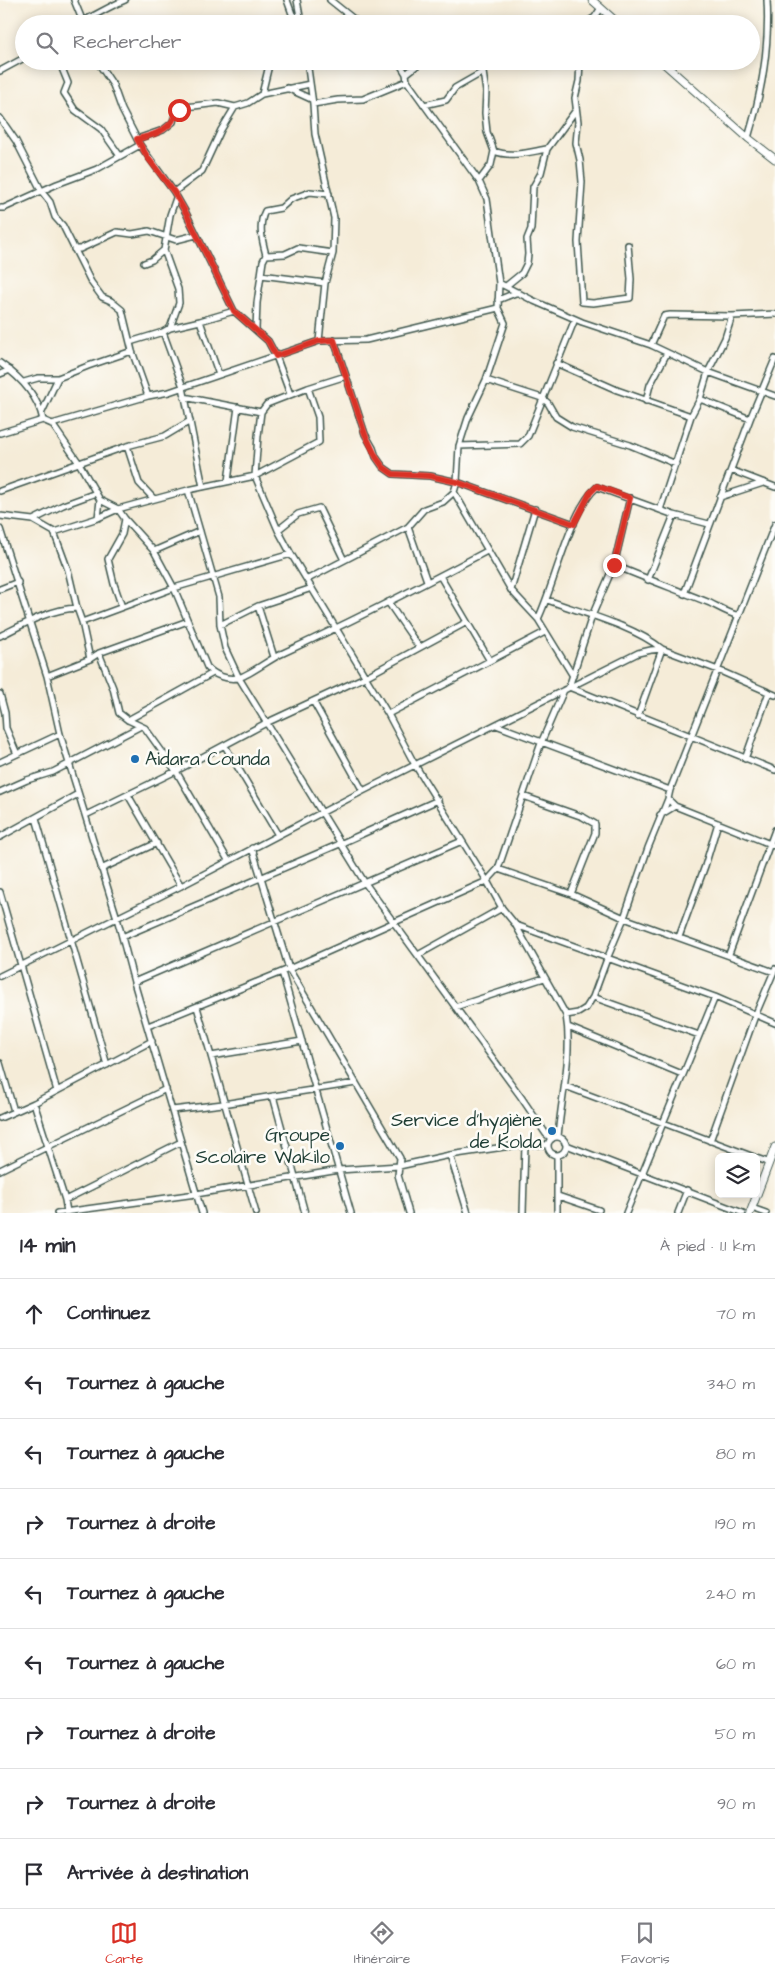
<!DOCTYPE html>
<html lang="fr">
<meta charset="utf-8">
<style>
:root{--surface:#fff;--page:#f2f2f3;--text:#2b2b33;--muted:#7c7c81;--line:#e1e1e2;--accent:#d93025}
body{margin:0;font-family:"Architects Daughter",sans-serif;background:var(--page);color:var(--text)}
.controls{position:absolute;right:15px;bottom:15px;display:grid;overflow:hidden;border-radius:8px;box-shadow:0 2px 12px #0003}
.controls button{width:45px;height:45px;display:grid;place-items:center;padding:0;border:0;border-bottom:1px solid var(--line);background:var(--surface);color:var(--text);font:25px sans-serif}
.stop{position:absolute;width:15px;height:15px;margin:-11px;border:4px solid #d93025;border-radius:50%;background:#fff}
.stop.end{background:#d93025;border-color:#fff;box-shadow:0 1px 5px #0008}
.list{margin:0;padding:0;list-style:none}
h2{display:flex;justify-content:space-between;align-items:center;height:65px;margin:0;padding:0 20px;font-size:21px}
h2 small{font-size:16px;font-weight:400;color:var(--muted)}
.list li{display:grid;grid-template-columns:32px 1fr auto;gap:15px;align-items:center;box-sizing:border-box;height:70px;padding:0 20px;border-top:1px solid var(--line)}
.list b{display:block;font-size:19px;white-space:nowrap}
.list em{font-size:16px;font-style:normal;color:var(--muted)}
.icon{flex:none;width:28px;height:28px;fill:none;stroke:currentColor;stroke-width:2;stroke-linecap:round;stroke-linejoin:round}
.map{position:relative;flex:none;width:775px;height:1213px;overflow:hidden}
.search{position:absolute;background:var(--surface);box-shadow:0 2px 12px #0003;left:15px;right:15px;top:15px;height:55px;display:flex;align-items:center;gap:12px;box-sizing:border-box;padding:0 18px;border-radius:28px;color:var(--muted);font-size:19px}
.sheet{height:695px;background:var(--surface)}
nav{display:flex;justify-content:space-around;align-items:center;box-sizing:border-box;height:70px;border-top:1px solid var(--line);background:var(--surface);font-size:14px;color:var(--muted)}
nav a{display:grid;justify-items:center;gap:2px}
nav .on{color:var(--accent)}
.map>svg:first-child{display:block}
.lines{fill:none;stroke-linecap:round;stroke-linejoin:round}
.minor-casing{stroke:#3f574d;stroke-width:8}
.secondary-casing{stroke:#3f574d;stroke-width:9}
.minor{stroke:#fff;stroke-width:5}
.secondary{stroke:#fff;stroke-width:7}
.route{stroke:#d93025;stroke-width:6}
.poi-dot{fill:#1f6fb2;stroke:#fdfcf7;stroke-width:2}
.labels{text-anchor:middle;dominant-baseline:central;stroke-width:5;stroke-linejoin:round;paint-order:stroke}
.poi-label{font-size:19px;fill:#1f3d34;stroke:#fdfcf7;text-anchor:end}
</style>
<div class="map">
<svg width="775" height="1213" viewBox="0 0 775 1213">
<rect width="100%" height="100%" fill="#fdfcf7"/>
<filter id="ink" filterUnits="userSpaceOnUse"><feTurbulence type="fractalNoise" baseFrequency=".02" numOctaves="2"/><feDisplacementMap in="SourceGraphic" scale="10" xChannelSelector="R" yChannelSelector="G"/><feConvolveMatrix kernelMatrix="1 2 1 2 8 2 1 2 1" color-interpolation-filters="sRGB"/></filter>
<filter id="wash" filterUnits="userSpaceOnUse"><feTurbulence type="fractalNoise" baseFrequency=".0096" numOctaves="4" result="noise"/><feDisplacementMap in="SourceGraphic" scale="20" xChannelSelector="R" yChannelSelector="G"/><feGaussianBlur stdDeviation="1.12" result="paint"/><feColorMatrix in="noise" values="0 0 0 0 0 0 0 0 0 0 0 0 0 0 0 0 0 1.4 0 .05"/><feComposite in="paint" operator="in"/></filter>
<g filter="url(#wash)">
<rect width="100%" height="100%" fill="#f5ecd8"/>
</g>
<g filter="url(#ink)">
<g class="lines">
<g class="minor-casing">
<path id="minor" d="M74 0 83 22
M287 0 292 14 301 22 298 24
M297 0 301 22
M330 0 360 24
M83 21C98 14 110 6 125 0
M584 24 595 17 601 8
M59 61 68 83 64 93 75 110 101 129 120 156
M97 61 113 85 122 110 140 145 174 192 186 213 234 311 268 341 276 356 290 394
M398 61 406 74 407 81 479 181 487 199 499 283 498 308 505 323 486 380 468 418 459 446 457 482 454 492 511 590 538 619 573 676
M580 61 579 81 575 98 578 122 576 143 580 160 582 182 578 242 582 302 593 303 630 298 631 279 628 245
M0 71 24 58
M406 74 420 63 428 61
M287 88 311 99
M262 94 270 61
M313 104 338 100 363 99 407 81
M424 105 446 100 455 88 483 72
M0 118 16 141 42 192 50 202 55 217 63 226 91 282 102 297 111 301 122 310 132 351 148 396
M748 138C762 92 770 48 767 0
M137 139 163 130 173 122 175 114 179 110 186 107 218 103 235 107
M494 151C511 158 529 152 547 149
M479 181 491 165 494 151 487 132 485 113 486 92 483 72 486 61
M174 192 202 171 221 130 235 107 248 103 262 94 310 84
M0 208H4L57 184 97 169 140 145
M74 249H80L117 232 132 234 149 231 176 240 196 235
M266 255C262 240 258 225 265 211L281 208 291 199 310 192 329 194
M144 263 152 260 164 250
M261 275 325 283
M499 283 534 301 582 322 651 345 708 372 775 396
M506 286 522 273 527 263 528 254 527 239 531 229 533 187 541 173 547 149 576 110
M498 300 518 292
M200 321 219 375
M170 328 179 303 178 289 164 250 170 215 176 198
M256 329 257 303 263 261 266 255 285 254 298 248 333 253
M334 340 346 376
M319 341 366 340 498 308
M130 342 163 332
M651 345 664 316 670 315 732 316 775 314
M0 363C20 377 38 395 43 420
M556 363 617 390 691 416
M0 374 10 370
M486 380 542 398 548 403 556 417 572 427 630 445 676 464
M24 382 38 378H58L88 366 132 351
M308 388 346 376 365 434 373 448 376 457 383 467 393 474 430 476 457 482 574 524
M184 397 261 412
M700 399 750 419
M646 401 650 385 667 353
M42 412 58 378
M52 424 148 396 169 392 319 341 325 283 333 253 334 218 315 134 313 104 307 61
M0 433 43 420 52 424 79 463 100 500 118 509 125 519 154 551 174 588 207 667C214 675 226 680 238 678 248 676 270 659 281 654 351 622 419 587 487 551
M127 446 139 483 154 499
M459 446 520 444 528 436 575 319
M731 470 775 487
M228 481 238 407
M203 487 183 387 163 332 170 328 200 321 234 311
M188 490 219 597 220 625 225 648 239 678 365 883 521 1097 546 1134 552 1139
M0 491 127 446 165 436 190 421
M720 497 763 483
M660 510 691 416 700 399 708 372 725 338 732 316
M0 516 33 520 54 532 98 518 118 509 188 490 255 476 319 442 318 417 308 388 267 404 261 412 258 436 255 476 278 530 291 554 388 714 415 765 487 881 502 908 515 924 566 1015C573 1055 561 1097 558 1137
M98 518 100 500
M33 520 63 505 96 493
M408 527 427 581
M0 529 47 676 60 734 117 918 134 982 202 1213
M278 530 298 514 319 508 344 560
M54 532 68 570 77 608
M154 551 200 531
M614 565C646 579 678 590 710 603 720 608 728 613 739 616
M440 576 490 661
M308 579 408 527 424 509 443 502 454 492
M648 580 674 515
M0 589 18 582
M511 590 535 509
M684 594 750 419 775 359
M547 600C583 613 634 626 662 649L638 716
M388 602 419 647
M258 606 274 657
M122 607 114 584 108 559 122 534 125 519
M538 619C555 584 570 510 597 487L674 515 709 524
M82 622 174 588 291 554
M220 625 258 606 312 588
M0 636C24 624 50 609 77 608L82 622 90 659
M99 653 113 688 119 713 128 720 145 728 176 771 228 860
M47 676 90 659 99 653 188 621
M569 687 775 770
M569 687 592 616 614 565 630 498
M0 694 5 713 6 728 17 754
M313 701 363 791
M388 714 545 632
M128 720 213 673
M496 725 670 790
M225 746 278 835
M745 759 769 692
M0 762 60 734
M0 792 27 780 53 772 139 727
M128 795 181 886
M523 796 583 817 595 824V833L571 894
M668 799 675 806 775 846
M86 815 176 771 266 723 365 677 467 622
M660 815 675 806
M36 818 107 1065
M0 837 78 794
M252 848 289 969 400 1158 398 1175 409 1213
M101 869 157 843
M498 869 571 894 624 918 774 972
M0 892 57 1091
M516 925 715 997 775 1023
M122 937 342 843 438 800
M679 937 705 866 718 823
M729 954 775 830
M418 955 502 908
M282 972 351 1213
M0 976 181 886 363 791 638 653 651 650 662 649 718 670 775 695
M134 982 462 841
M593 997 699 1035
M197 1007 256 1213
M455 1007 544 978
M566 1015 578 1013 586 1008 593 997 607 959 624 918 648 848 668 799 670 790 775 524
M148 1026 289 969 487 881 498 869 541 743 564 690
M568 1027 682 1074
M211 1056 302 1041
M0 1063 14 1111
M565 1086 754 1157
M273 1096 305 1213
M34 1103 65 1200 67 1212
M172 1110 223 1104 356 1083
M0 1118 34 1103 152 1041
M548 1146a9 9 0 1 1 18 0a9 9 0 1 1-18 0Z
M710 1141 755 1016 775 969
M565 1143 569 1146 743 1213
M450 1155 468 1213
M557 1155V1213
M756 1158 768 1162
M0 1170 166 1089
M558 1196 599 1210
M65 1200 181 1142
M752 1208 766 1213
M57 1213 196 1194 339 1170 399 1166 450 1155 525 1144 548 1145
M523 1213 525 1144
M626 1213 715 997
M678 1213 687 1190"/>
</g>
<g class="secondary-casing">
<path id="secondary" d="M592 0 619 24
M661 61 748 138 775 159
M750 1213 775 1147"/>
</g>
<use href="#minor" class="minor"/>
<use href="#secondary" class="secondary"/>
</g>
</g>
<g class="lines" filter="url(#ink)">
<path class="route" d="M179 110C175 114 174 119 171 123 162 133 149 136 137 139L148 158 174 192 186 213 234 311 268 341 276 356 319 341 334 340 365 434 376 457 383 467 393 474 430 476 457 482 574 524 590 493 597 486 630 498 614 565"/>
</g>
<g class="poi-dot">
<circle cx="135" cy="759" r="5"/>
<circle cx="552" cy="1131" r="5"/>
<circle cx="340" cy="1146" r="5"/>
</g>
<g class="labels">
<g class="poi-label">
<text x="145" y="759" text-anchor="start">Aidara Counda</text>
<text x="542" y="1120">Service d'hygiène<tspan x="542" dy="22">de Kolda</tspan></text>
<text x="330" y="1135">Groupe<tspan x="330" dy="22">Scolaire Wakilo</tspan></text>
</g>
</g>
</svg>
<div class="controls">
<button><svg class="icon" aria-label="layers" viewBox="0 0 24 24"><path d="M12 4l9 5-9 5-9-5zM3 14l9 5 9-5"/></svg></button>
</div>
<div class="stop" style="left:179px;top:110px"></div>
<div class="stop end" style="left:614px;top:565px"></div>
<div class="search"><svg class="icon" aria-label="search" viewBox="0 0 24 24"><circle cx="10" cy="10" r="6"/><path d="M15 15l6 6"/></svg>Rechercher</div>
</div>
<section class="sheet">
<h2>14 min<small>À pied · 1.1 km</small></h2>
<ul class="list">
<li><svg class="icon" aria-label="ahead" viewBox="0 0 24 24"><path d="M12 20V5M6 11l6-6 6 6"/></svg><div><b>Continuez</b></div><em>70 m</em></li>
<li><svg class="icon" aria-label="left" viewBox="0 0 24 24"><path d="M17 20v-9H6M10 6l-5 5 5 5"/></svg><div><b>Tournez à gauche</b></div><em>340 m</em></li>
<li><svg class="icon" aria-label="left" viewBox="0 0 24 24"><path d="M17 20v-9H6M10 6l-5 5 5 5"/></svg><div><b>Tournez à gauche</b></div><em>80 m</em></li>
<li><svg class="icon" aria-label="right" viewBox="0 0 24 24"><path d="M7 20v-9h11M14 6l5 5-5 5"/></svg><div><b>Tournez à droite</b></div><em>190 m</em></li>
<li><svg class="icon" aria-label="left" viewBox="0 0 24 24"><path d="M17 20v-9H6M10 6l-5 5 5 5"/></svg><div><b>Tournez à gauche</b></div><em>240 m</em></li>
<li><svg class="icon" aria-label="left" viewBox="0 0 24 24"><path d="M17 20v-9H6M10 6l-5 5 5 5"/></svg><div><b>Tournez à gauche</b></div><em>60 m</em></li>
<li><svg class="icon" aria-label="right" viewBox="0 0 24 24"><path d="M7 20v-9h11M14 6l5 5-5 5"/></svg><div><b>Tournez à droite</b></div><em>50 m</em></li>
<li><svg class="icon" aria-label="right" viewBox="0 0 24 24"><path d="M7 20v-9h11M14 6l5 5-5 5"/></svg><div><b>Tournez à droite</b></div><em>90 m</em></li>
<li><svg class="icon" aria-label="arrive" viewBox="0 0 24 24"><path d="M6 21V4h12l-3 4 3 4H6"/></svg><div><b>Arrivée à destination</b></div></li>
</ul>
</section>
<nav>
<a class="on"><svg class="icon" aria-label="map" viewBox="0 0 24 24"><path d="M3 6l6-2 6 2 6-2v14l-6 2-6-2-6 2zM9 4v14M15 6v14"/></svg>Carte</a>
<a><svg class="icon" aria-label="directions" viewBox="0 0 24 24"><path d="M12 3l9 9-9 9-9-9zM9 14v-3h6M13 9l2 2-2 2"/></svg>Itinéraire</a>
<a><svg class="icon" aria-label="saved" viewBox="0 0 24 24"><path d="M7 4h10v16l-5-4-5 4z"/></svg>Favoris</a>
</nav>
